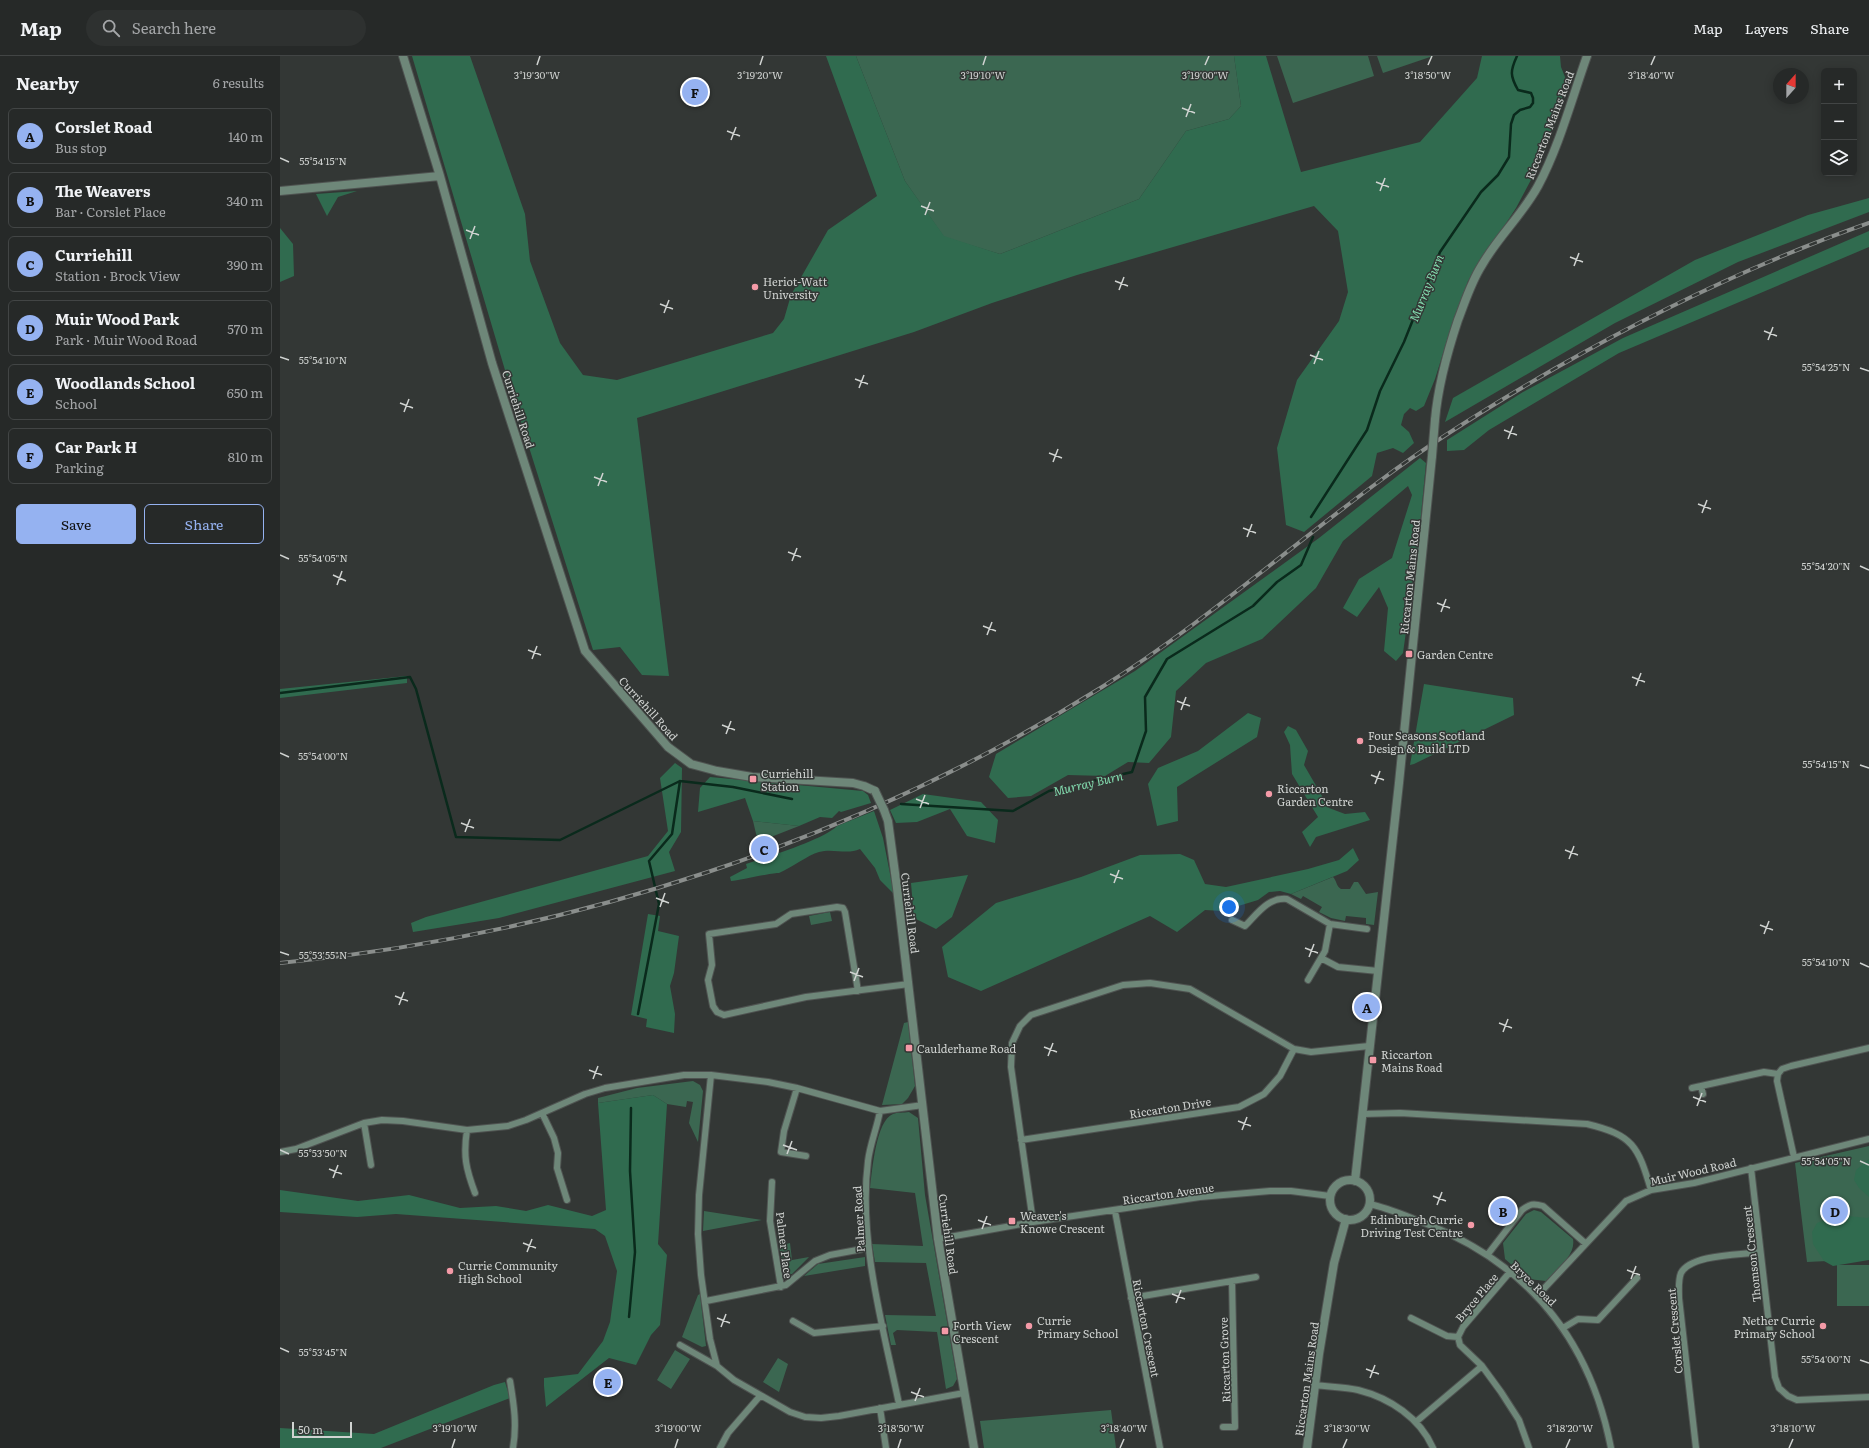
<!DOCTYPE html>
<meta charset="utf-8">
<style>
:root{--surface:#262928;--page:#2e3130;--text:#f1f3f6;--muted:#a4a6a8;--line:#424545;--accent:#95b2f1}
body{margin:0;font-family:Literata,serif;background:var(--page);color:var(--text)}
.controls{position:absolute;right:12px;top:12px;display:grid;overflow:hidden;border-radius:6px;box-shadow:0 2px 10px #0003}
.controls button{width:36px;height:36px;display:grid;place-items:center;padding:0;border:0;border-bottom:1px solid var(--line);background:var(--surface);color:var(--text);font:20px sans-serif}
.compass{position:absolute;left:1493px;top:12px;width:36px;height:36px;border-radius:50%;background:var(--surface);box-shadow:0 2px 10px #0003;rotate:21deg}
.scale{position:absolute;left:12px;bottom:10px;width:60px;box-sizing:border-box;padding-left:4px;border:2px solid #d0d3d1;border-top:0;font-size:11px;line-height:14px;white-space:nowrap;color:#d0d3d1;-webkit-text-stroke:3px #333735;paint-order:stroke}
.you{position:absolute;left:949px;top:851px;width:14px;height:14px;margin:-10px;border:3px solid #fff;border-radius:50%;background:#1a73e8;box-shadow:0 0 0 6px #1a73e833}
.badge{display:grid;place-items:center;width:26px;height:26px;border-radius:50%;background:var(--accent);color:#111;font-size:13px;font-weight:700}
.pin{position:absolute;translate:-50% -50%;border:2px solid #fff;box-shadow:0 1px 4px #0006}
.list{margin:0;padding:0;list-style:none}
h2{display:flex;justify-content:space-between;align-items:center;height:52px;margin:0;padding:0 16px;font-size:17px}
h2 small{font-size:13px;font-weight:400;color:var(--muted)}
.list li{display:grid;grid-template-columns:26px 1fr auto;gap:12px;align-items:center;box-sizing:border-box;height:56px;margin:0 8px 8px;padding:0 8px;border:1px solid var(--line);border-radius:6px}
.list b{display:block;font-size:15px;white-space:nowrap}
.list p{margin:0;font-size:13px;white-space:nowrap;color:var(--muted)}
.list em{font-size:13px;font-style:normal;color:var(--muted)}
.actions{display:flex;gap:8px;padding:12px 16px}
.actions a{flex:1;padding:9px 0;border:1px solid var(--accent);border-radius:6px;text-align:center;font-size:14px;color:var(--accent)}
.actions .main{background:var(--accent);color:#111}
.icon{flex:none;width:22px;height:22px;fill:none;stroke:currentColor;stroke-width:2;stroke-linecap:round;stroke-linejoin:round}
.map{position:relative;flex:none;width:1589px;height:1392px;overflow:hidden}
header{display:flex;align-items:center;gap:24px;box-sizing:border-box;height:56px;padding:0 20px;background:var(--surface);border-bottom:1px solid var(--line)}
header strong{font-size:19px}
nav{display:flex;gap:22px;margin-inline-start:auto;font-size:14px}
.search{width:280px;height:36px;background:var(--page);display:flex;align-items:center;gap:10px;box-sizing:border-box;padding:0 14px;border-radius:22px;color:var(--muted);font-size:15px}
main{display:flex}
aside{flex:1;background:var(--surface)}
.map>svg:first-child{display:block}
.green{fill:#3b6751}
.forest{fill:#306b4f}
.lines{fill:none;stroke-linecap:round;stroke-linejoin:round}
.stream{stroke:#0a2a1c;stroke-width:2.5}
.minor-casing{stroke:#4f5351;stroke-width:8}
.tertiary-casing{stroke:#4f5351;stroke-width:10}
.minor{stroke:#6e8779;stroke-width:6}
.tertiary{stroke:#6e8779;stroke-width:8}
.rail-casing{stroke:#8a8e8c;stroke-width:4}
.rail{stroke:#333735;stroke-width:2.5;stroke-dasharray:8;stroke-linecap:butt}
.tertiary-bridge-casing{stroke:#4f5351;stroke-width:10;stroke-linecap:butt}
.tertiary-bridge{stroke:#6e8779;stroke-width:8}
.ticks{fill:none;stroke:#d0d3d1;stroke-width:1.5}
.poi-dot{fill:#f49aa7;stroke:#333735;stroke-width:1.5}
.labels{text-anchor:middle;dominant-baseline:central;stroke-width:3;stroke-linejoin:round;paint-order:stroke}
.street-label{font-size:11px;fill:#d0d3d1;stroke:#333735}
.poi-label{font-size:11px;fill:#d0d3d1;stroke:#333735;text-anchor:start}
.water-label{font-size:12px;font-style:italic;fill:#83dcaf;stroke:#333735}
.ticks-label{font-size:10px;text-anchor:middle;fill:#d0d3d1;stroke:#333735;stroke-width:3;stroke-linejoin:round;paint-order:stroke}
</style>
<header>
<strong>Map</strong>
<div class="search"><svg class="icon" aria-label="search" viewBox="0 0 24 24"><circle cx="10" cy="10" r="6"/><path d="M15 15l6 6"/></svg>Search here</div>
<nav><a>Map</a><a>Layers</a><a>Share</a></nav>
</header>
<main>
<aside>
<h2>Nearby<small>6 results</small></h2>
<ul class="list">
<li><span class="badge">A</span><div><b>Corslet Road</b><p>Bus stop</p></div><em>140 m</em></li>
<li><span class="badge">B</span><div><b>The Weavers</b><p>Bar · Corslet Place</p></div><em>340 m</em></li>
<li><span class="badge">C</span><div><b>Curriehill</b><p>Station · Brock View</p></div><em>390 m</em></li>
<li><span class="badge">D</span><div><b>Muir Wood Park</b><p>Park · Muir Wood Road</p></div><em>570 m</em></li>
<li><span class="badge">E</span><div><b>Woodlands School</b><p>School</p></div><em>650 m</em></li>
<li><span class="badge">F</span><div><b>Car Park H</b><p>Parking</p></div><em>810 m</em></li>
</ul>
<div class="actions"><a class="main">Save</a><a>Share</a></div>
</aside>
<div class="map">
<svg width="1589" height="1392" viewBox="0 0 1589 1392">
<rect width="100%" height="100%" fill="#333735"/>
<path class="green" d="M576 0H954L961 50 949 63 906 75 859 143 720 198 664 181 625 125Z
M997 0H1088L1094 20 1013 47Z
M1097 0H1153L1103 17Z
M473 765 519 770 478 786Z
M1053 821C1057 825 1056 830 1061 833H1070L1074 826H1078L1086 838 1098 836 1094 869 1086 868V862L1066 860 1065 865 1051 862 1039 856 1042 851 1023 840 1021 843 1011 838Z
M550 856 552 865 531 869 529 860Z
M628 966 635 1030 628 1042 622 1048 602 1049 624 967Z
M413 1025 420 1029 423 1035 418 1086 409 1067 413 1046 407 1045 406 1051 387 1048 373 1039 318 1047V1042L357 1032Z
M629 1056 638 1062 645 1139 677 1323 673 1330 666 1333 657 1276 617 1274 613 1277 616 1289H611L605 1259 656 1260 646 1207 595 1206 592 1188 643 1190 635 1137 590 1132C592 1116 596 1064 613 1058 617 1056 624 1057 629 1056Z
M1589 1090V1203L1527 1206 1515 1107Z
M1254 1154 1261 1156 1293 1183C1296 1199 1277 1213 1266 1225L1248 1223 1225 1203 1223 1187 1246 1158Z
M424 1155 482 1164 423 1175Z
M510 1187 512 1204 529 1201 512 1218 504 1219 499 1190Z
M585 1201V1210L524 1220 538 1208Z
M1557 1209H1589V1250H1557Z
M420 1238 426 1290 422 1291 402 1281 418 1239Z
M395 1294 410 1303 391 1333 377 1324Z
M498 1302 508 1308 499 1336 483 1326Z
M831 1354 836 1392H704L700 1365Z"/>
<path class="forest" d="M132 0H190L245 158 250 205 280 287 303 319 337 324 493 277 504 263 511 239 548 174 597 140 546 0H576L625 125 664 180 720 198 859 143 906 75 949 63 961 50 954 0H986L1021 116 1140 86 1197 22 1202 0H1280L1281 11 1287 26 1262 103 1236 152 1188 225 1165 291 1155 323 1144 350 1136 355 1130 352 1124 358 1121 369 1129 376 1134 387 1123 397 1113 392 1097 397 1092 420 1024 476 1006 469 997 392 1017 324 1059 265 1068 236 1058 175 1034 150 797 219 712 247 634 276 357 362 389 620 362 619 340 591 313 594 230 331Z
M77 135 58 141 47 160 36 138Z
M1589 142V156L1458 206 1335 267 1165 366 1173 342 1415 204 1528 159Z
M0 172 13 188 14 220 0 226Z
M1589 175V191L1339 297 1209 374 1184 394 1167 395V384L1243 336 1343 282Z
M1140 402 1146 407 1138 490 1123 597 1116 605 1104 595 1108 552 1099 531 1077 561 1063 552 1079 523 1112 502 1132 439 1128 430 1063 485 1036 532 982 583 926 607 896 635 891 681 869 707 848 706 825 720 788 719 751 740 728 742 709 721 716 698 855 615 1039 482Z
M127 620V627L0 642V633Z
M1144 628 1233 642 1234 659 1134 708 1130 709Z
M968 657 981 662 977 681 897 731 898 765 877 770 868 728 878 712 918 695Z
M1008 670 1016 674 1028 695 1024 709 1049 752 1065 758 1085 756 1090 764 1036 781 1030 791 1022 776 1038 761 1012 718 1010 689 1004 676Z
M395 707 402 712 401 776 389 796 395 815 219 862 133 876 131 867 146 861 368 800 388 775 380 722Z
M430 721 583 735 588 739 591 747 561 756 559 755 552 762 540 761 519 770 473 765 465 742 418 756 420 732Z
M643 738 701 746 718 764 715 787 687 780 670 753 637 766 616 767 610 754Z
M594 755 603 782 614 838 600 824 595 812 580 793C567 799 553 792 539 796 528 799 511 812 499 817 495 816 460 824 451 825L450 821 467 812 466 808C487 801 543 784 557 770Z
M1073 792 1079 804 1067 815 1011 838 1000 835 989 836 978 844 942 855 925 854 897 876 870 860 701 935 668 921 662 891 716 847 801 821 860 799 900 798 914 804 925 828 946 831 1028 813 1059 804Z
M688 819 672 861 656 873 634 862 631 827Z
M368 858 380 860 378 875 399 880 394 917 390 930 395 958 394 977 366 971 367 963 351 959Z
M373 1039 387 1048 378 1188 387 1199 380 1269 371 1279 356 1309 329 1302 266 1351 264 1330V1322L298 1318 323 1285 330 1266 337 1215 325 1180 315 1173 116 1158 77 1161 0 1156V1134L78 1145 129 1139 180 1152 216 1150 246 1155 268 1149 312 1160 326 1154 318 1047Z
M1589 1103V1141L1579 1132 1574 1124 1576 1114Z
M1558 1159 1587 1162 1589 1161V1204L1553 1210 1544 1205 1533 1188 1532 1176 1537 1167Z
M225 1326 230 1342 101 1392H0V1372L94 1378 214 1329Z"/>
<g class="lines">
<path class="stream" d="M1031 461 1087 374 1100 335 1124 286 1160 196 1201 136 1218 119 1229 101 1231 68 1234 59 1240 54 1250 51 1253 47V42L1251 37 1238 34C1230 20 1230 15 1237 0
M0 637 130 621 136 633 176 781 280 784 400 725 453 731 512 743
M621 748 733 755 769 735 852 716 866 675 865 641 887 603 973 550 997 526 1021 509 1033 481
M358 958 379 848 369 805 392 778 400 725
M349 1261 355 1196 350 1115 351 1052"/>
<g class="minor-casing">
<path id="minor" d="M952 864 965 870C977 858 988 841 1007 843L1050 868 1045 895 1028 924
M1050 868 1087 873
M1041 902 1058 911 1098 915
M578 935 565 856 563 852 557 851 511 858 496 868 429 878 432 909 428 924 433 950 437 956 444 959 526 941 629 928
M1498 1018 1502 1013 1511 1010 1589 992
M1498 1018 1497 1025 1514 1101
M431 1019 419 1139 418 1178 421 1219 430 1283 437 1310 454 1324 510 1356 525 1361 541 1362 559 1360 684 1337
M1421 1030 1423 1038
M517 1032 504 1075 501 1096 526 1100
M1412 1032 1484 1016 1498 1018
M600 1055C597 1072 590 1088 588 1105 578 1183 603 1271 619 1348
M262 1057 274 1082 278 1097 277 1112 287 1144
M1082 1058 1120 1057 1307 1068C1353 1079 1358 1090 1371 1134
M84 1067 91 1109
M187 1074C183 1100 186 1113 195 1137
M741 1084 959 1051 984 1038 1000 1020 1014 993
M0 1096 16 1093 84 1067 102 1064 123 1065 187 1074 228 1070 246 1064 305 1038 325 1032 404 1019H431L488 1026 517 1032 600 1055 643 1049
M1471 1112 1495 1321 1499 1332 1508 1340 1517 1344 1589 1341
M492 1126 490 1165 501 1231
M1089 1148C1109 1152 1128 1161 1147 1168 1249 1209 1310 1284 1331 1392
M835 1155 880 1392
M753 1166 731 1011 732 987 740 970 751 959 843 929 870 927 910 933 1014 993 1031 996 1089 990
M658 1183 753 1166 920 1141 990 1135H1011L1050 1140
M1208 1198 1242 1154C1250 1148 1253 1147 1263 1150L1305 1187
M952 1225 976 1221
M1257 1240 1346 1145 1371 1134 1414 1127 1589 1083
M851 1242 952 1225 955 1371H943
M426 1245 506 1229 535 1205 550 1199 588 1192
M1131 1262 1167 1280 1178 1281 1180 1289 1202 1310 1221 1336 1239 1364 1249 1392
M513 1265 534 1277 603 1270
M1283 1272 1298 1263 1318 1264 1357 1222
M1178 1281 1183 1271 1230 1216
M400 1289 437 1310
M230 1325C234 1349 237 1369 233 1392
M1035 1329C1049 1331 1064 1331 1078 1334 1110 1342 1140 1362 1153 1392
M600 1352 606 1392
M1137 1365 1202 1310
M440 1392 448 1377 480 1340
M1416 1392 1399 1242C1399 1234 1398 1224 1401 1217 1411 1198 1461 1199 1480 1196"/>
</g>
<g class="tertiary-casing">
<path id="tertiary" d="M123 0 160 120 212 307 305 595 388 691 411 708 437 715 472 721 573 727 584 730 595 735
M0 135 160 120
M1155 364C1158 329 1167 297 1178 264 1185 246 1191 226 1202 209 1218 181 1242 159 1258 130 1279 91 1292 42 1307 0
M604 754 608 765 617 832 658 1183 694 1392
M1050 1144a20 20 0 1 1 40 0a20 20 0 1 1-40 0Z
M1075 1125 1119 727 1152 400
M1027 1392 1039 1298 1054 1207 1066 1163"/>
</g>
<use href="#minor" class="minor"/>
<use href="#tertiary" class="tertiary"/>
<g class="rail-casing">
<path id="rail" d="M0 907C289 879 576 785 822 631 920 570 1008 492 1101 424 1156 383 1215 347 1274 313 1374 256 1480 205 1589 167"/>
</g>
<use href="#rail" class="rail"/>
<g class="tertiary-bridge-casing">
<path id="tertiary-bridge" d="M1152 400 1155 364
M595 735 604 754"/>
</g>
<use href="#tertiary-bridge" class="tertiary-bridge"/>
</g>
<path class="ticks" d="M257 9 260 0M480 9 483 0M703 9 706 0M925 9 929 0M1148 9 1152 0M1371 9 1375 0M902 52 915 57M906 61 911 48M447 75 460 80M451 84 456 71M0 102 9 106M1096 126 1109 131M1100 135 1105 122M641 150 654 155M645 159 650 146M186 174 199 179M190 183 195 170M1290 201 1303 206M1294 210 1299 197M835 225 848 230M839 234 844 221M380 248 393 253M384 257 389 244M1484 275 1497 280M1488 284 1493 271M1030 299 1043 304M0 301 9 304M1034 308 1039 295M1580 312 1589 315M575 323 588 328M579 332 584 319M120 347 133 352M124 356 129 343M1224 374 1237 379M1228 383 1233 370M769 397 782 402M773 406 778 393M314 421 327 426M318 430 323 417M1418 448 1431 453M1422 457 1427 444M963 472 976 477M967 481 972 468M508 496 521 501M0 499 9 503M512 505 517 492M1580 510 1589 514M53 519 66 525M57 529 62 515M1157 547 1170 552M1161 556 1166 543M703 570 716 575M707 579 712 566M248 594 261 599M252 603 257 590M1352 621 1365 626M1356 630 1361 617M897 645 910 650M901 654 906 641M442 669 455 674M446 678 451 665M0 697 9 701M1580 709 1589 712M1091 719 1104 724M1095 728 1100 715M636 743 649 748M640 752 645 739M181 767 194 772M185 776 190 763M1285 794 1298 799M1289 803 1294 790M830 818 843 823M834 827 839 814M376 842 389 847M380 851 385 837M1480 869 1493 874M1484 878 1489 865M1025 892 1038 897M0 896 9 899M1029 901 1034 888M1580 907 1589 911M570 916 583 921M574 925 579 912M115 940 128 945M119 949 124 936M1219 967 1232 972M1223 976 1228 963M764 991 777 996M768 1000 773 987M309 1014 322 1019M313 1023 318 1010M1413 1041 1426 1046M1417 1050 1422 1037M958 1065 971 1070M962 1074 967 1061M503 1089 517 1094M0 1094 9 1098M507 1098 512 1085M1580 1105 1589 1109M49 1113 62 1118M53 1122 58 1109M1153 1140 1166 1145M1157 1149 1162 1136M698 1164 711 1169M702 1173 707 1160M243 1187 256 1192M247 1196 252 1183M1347 1214 1360 1219M1351 1223 1356 1210M892 1238 905 1243M896 1247 901 1234M437 1262 450 1267M441 1271 446 1258M0 1292 9 1296M1580 1304 1589 1307M1086 1313 1099 1318M1090 1322 1095 1309M631 1336 644 1341M635 1345 640 1332M172 1392 175 1383M395 1392 398 1383M618 1392 621 1383M840 1392 844 1383M1063 1392 1067 1383M1286 1392 1290 1383M1509 1392 1513 1383"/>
<g class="poi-dot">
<circle cx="475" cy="231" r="4"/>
<rect x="1125" y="594" width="8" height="8" rx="2"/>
<circle cx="1080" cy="685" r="4"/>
<rect x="469" y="719" width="8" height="8" rx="2"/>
<circle cx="989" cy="738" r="4"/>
<rect x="625" y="988" width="8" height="8" rx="2"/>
<rect x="1089" y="1000" width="8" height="8" rx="2"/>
<rect x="728" y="1161" width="8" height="8" rx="2"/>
<circle cx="1191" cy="1169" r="4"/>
<circle cx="170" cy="1215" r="4"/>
<circle cx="749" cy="1270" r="4"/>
<circle cx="1543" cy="1270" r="4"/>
<rect x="661" y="1271" width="8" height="8" rx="2"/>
</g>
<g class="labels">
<g class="street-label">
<text transform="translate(1269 69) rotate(-69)">Riccarton Mains Road</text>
<text transform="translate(239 353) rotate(72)">Curriehill Road</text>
<text transform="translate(1129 521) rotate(-84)">Riccarton Mains Road</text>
<text transform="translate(369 652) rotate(48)">Curriehill Road</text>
<text transform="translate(631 857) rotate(83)">Curriehill Road</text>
<text transform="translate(890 1051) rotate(-9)">Riccarton Drive</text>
<text transform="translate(1413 1115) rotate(-13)">Muir Wood Road</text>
<text transform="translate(888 1137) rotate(-8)">Riccarton Avenue</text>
<text transform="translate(578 1163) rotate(-93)">Palmer Road</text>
<text transform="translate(669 1178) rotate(82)">Curriehill Road</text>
<text transform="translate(505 1189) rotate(83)">Palmer Place</text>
<text transform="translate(1471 1198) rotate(-96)">Thomson Crescent</text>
<text transform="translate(1254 1227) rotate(44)">Bryce Road</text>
<text transform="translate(1196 1241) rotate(-50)">Bryce Place</text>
<text transform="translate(867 1272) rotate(79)">Riccarton Crescent</text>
<text transform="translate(1394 1275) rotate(-95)">Corslet Crescent</text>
<text transform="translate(944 1304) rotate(-92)">Riccarton Grove</text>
<text transform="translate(1026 1323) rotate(-82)">Riccarton Mains Road</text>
</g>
<g class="poi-label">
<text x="483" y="225">Heriot-Watt<tspan x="483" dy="13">University</tspan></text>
<text x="1137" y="598">Garden Centre</text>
<text x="1088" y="679">Four Seasons Scotland<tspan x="1088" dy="13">Design &amp; Build LTD</tspan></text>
<text x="481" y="717">Curriehill<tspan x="481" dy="13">Station</tspan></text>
<text x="997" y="732">Riccarton<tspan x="997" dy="13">Garden Centre</tspan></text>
<text x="637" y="992">Caulderhame Road</text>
<text x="1101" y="998">Riccarton<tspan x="1101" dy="13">Mains Road</tspan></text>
<text x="740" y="1159">Weaver's<tspan x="740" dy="13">Knowe Crescent</tspan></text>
<text x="1183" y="1163" text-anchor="end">Edinburgh Currie<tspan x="1183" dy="13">Driving Test Centre</tspan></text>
<text x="178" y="1209">Currie Community<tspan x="178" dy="13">High School</tspan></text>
<text x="757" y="1264">Currie<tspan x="757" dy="13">Primary School</tspan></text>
<text x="1535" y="1264" text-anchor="end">Nether Currie<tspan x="1535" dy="13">Primary School</tspan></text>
<text x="673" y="1269">Forth View<tspan x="673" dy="13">Crescent</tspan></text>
</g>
<g class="water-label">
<text transform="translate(1146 232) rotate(-68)">Murray Burn</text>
<text transform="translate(808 727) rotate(-13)">Murray Burn</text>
</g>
</g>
<g class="ticks-label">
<text x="257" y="23">3°19'30"W</text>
<text x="480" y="23">3°19'20"W</text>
<text x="703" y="23">3°19'10"W</text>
<text x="925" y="23">3°19'00"W</text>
<text x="1148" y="23">3°18'50"W</text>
<text x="1371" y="23">3°18'40"W</text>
<text x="43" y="109">55°54'15"N</text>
<text x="43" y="308">55°54'10"N</text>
<text x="1546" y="315">55°54'25"N</text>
<text x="43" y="506">55°54'05"N</text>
<text x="1546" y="514">55°54'20"N</text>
<text x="43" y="704">55°54'00"N</text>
<text x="1546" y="712">55°54'15"N</text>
<text x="43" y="903">55°53'55"N</text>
<text x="1546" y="910">55°54'10"N</text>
<text x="43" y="1101">55°53'50"N</text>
<text x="1546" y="1109">55°54'05"N</text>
<text x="43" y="1300">55°53'45"N</text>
<text x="1546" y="1307">55°54'00"N</text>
<text x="175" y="1376">3°19'10"W</text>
<text x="398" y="1376">3°19'00"W</text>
<text x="621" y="1376">3°18'50"W</text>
<text x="844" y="1376">3°18'40"W</text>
<text x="1067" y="1376">3°18'30"W</text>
<text x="1290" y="1376">3°18'20"W</text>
<text x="1513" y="1376">3°18'10"W</text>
</g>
</svg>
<div class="controls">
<button>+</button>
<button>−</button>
<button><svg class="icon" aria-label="layers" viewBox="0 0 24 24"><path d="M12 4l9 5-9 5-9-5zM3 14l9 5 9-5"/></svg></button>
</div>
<svg class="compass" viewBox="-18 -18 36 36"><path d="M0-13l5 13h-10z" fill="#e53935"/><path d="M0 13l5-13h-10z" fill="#a4a6a8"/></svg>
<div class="scale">50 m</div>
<div class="you"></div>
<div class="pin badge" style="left:1087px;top:951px">A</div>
<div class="pin badge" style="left:1223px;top:1155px">B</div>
<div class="pin badge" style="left:484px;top:793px">C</div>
<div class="pin badge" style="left:1555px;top:1155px">D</div>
<div class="pin badge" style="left:328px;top:1326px">E</div>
<div class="pin badge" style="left:415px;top:36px">F</div>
</div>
</main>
